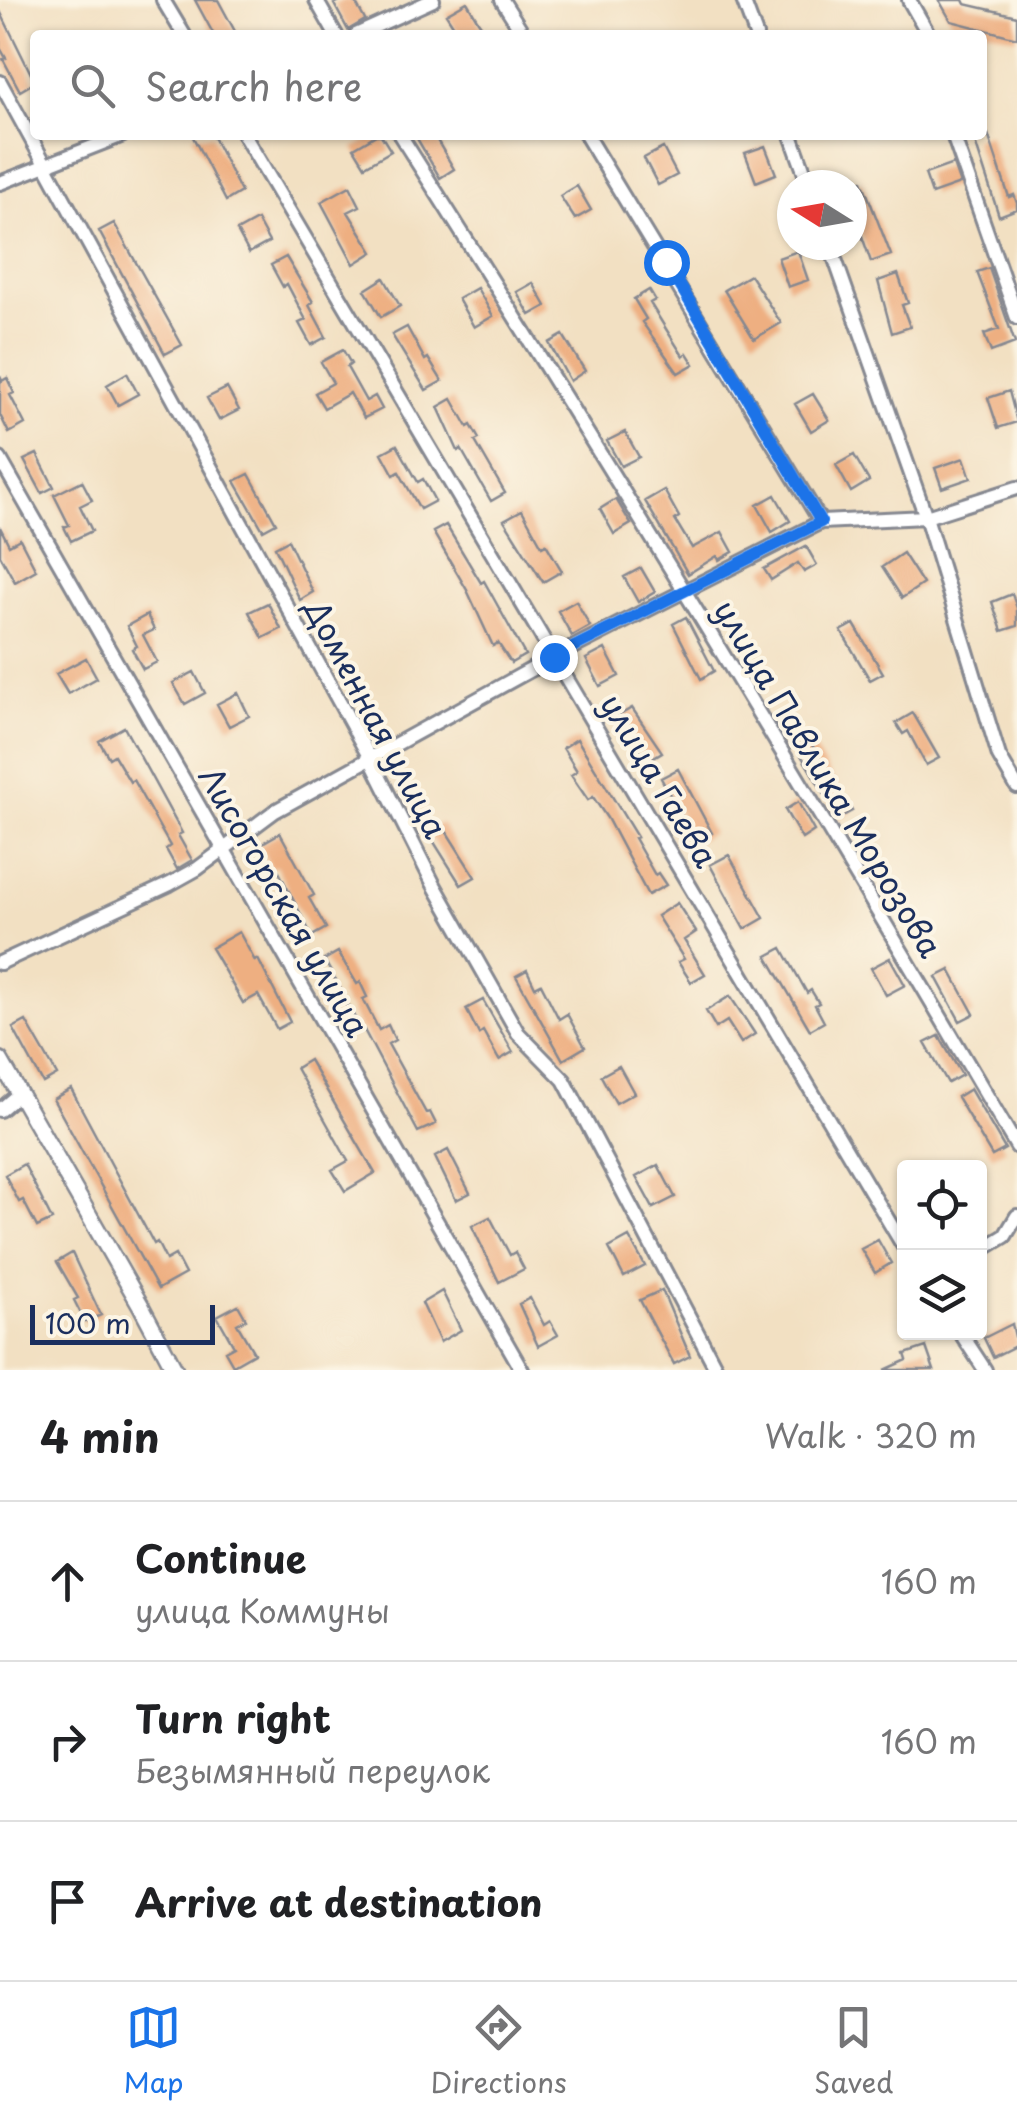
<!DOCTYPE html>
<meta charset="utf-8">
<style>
:root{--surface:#fff;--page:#f2f2f2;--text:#202124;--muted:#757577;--line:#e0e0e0;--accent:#1a73e8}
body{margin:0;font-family:"Playpen Sans",sans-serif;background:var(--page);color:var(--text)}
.controls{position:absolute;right:30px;bottom:30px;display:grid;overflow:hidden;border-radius:10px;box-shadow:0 2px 8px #0004}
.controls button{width:90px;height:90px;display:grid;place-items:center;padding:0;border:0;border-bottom:2px solid var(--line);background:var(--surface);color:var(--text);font:50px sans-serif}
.compass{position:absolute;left:777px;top:170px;width:90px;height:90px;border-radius:50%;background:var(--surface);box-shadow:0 2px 8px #0004;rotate:281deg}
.scale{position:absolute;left:30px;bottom:25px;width:185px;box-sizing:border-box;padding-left:10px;border:5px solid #1b2f5e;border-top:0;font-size:28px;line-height:35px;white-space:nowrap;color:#1b2f5e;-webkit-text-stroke:8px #fcf5e5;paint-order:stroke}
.stop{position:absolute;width:30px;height:30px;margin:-22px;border:8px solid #1a73e8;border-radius:50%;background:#fff}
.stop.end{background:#1a73e8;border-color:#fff;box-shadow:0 2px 10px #0008}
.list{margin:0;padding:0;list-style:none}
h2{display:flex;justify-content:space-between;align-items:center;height:130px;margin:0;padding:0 40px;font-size:42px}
h2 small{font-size:32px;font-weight:400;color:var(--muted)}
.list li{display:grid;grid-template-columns:65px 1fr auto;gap:30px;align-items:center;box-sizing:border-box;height:160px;padding:0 40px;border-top:2px solid var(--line)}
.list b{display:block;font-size:38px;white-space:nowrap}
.list p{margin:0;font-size:32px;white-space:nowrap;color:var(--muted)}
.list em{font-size:32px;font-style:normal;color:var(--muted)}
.icon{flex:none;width:55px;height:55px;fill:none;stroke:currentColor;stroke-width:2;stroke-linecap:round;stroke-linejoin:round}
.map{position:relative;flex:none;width:1017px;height:1370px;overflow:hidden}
.search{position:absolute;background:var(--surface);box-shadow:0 2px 8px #0004;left:30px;right:30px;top:30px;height:110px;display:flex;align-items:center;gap:25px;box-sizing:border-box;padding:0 35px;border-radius:10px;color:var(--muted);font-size:38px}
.sheet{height:610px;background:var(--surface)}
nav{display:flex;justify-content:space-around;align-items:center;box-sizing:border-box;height:140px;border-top:2px solid var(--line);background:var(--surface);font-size:28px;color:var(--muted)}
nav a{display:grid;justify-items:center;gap:5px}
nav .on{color:var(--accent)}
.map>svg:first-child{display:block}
.building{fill:#eeaf81}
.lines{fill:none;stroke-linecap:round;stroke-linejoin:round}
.minor-casing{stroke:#868890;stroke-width:18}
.tertiary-casing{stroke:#868890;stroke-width:20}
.minor{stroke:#fff;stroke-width:12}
.tertiary{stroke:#fff;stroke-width:15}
.route{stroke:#1a73e8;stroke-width:12}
.labels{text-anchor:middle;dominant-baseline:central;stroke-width:8;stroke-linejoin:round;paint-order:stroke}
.street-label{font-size:32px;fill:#1b2f5e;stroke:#fcf5e5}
</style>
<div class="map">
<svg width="1017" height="1370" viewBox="0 0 1017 1370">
<rect width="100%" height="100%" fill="#fcf5e5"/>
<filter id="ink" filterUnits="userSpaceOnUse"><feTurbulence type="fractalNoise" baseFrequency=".01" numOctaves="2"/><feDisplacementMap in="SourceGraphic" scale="20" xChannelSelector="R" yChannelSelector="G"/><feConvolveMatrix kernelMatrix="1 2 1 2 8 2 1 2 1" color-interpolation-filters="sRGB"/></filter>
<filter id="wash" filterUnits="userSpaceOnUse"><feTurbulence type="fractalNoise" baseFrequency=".0048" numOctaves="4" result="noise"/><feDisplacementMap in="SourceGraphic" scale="40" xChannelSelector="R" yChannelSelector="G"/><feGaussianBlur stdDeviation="2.25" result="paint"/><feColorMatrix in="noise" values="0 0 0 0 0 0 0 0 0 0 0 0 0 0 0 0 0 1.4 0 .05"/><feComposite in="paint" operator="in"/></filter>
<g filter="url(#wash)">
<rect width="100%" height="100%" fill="#f2e0c2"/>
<g id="blocks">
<path class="building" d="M195 0H218L237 35H214Z
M342 0H354L365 20 348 30 334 4Z
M939 0H963L965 4 1017 16V38L951 21Z
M467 2 478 21 488 35H461L455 28 446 14Z
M0 11 35 82 20 91 3 59 6 58 0 48Z
M988 134 1009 197 1014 195 1017 203V209L999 216 974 139Z
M192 135H212L241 192 226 201Z
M376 135H381L391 151 365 166 354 148Z
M415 135H434L454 169 440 178Z
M765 146 776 174 756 182 745 153Z
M663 148 677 175 658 185 644 158Z
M953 164 960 184 932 194 925 174Z
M862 181 891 255 871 262 855 216 852 217V184Z
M350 186 360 206 348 212 373 252 354 264 321 202Z
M577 186 591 210 575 219 560 196Z
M257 220 269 242 249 253 237 231Z
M114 223 182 345 165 354 99 231Z
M798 251 808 280 788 287 778 258Z
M286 257 313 302 309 305 326 337 311 345 299 323 306 320 287 284 283 287 271 265Z
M989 268 1015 343 991 352 984 334 999 329 977 272Z
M898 274 908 303 902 305 910 327 892 333 878 281Z
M750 275 781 323 754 339 724 290Z
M384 278 400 306 381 317 365 290Z
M533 283 546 306 530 315 517 292Z
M477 288 493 316 474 327 458 299Z
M649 290 655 300 650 303 666 329 683 356 687 353 694 364 678 373 642 322 646 319 634 299Z
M407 327 425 360 428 358 442 381 426 390 392 335Z
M563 335 585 371 570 381 549 343Z
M343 350 351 364 347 367 366 401 375 396 382 409 364 418 350 393 324 408 315 393 333 383 321 362Z
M127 373 138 394 118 405 107 385Z
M0 376 2 381 7 378 14 393 10 395 25 424 9 433 0 415Z
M227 388 239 410 219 420 207 398Z
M1009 391 1017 422 998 428 988 398Z
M813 394 829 420 811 431 795 404Z
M452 399 468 427 471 425 479 439 475 441 505 493 491 501 461 449 458 451 438 407Z
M625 432 639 457 621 466 607 441Z
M397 445 418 482 423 479 435 501 420 509 399 472 394 475 382 453Z
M37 454 54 487 42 493 24 460Z
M854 455 869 481 851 492 836 465Z
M964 458 971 478 942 488 935 468Z
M249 474 276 523 263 530 235 481Z
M82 481 92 500 80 506 92 531 71 541 64 527 69 525 54 495Z
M664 490 679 517 675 520 692 548 722 532 733 552 719 560 717 556 688 574 645 501Z
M775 495 790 521 772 532 757 505Z
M616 499 631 524 614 534 600 509Z
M522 510 542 546 546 544 562 571 543 582 504 520Z
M446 525 481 583 484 581 525 655 511 663 498 643 493 646 467 590 433 532Z
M0 527 9 545 20 539 36 570 15 582 0 555Z
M288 540 313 592 300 600 275 547Z
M806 546 817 565 804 572 798 563 771 580 764 569Z
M903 553 923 584 902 598 882 567Z
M641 568 655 592 638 602 624 577Z
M1012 594 1017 608V626L1002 631 992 602Z
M576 601 590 626 572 636 558 611Z
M268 603 281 629 263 638 249 612Z
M147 615 154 630 143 635 157 662 143 669 132 649 137 646 127 626Z
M686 617 714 671 701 679 673 624Z
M854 624 883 673 870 680 841 631Z
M605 649 619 676 600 686 586 659Z
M86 658 97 678 68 694 56 674Z
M194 672 205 693 185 704 173 683Z
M238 693 249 716 229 726 217 704Z
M632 708 662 752 647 761 618 716Z
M913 713 939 758 926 765 908 731 903 734 896 723Z
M124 727 182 833 178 835 192 860 177 869 166 849 170 846 133 780 130 782 114 755 109 758 99 741Z
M577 739 637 837 634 838 655 875 658 873 666 885 648 895 607 818 593 797 588 800 571 775 577 771 563 748Z
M809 740 852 811 839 818 796 747Z
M678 769 712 833 698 841 691 829 687 831 679 818 682 817 661 778Z
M798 802 814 831 802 839 785 810Z
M441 823 475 877 461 885 427 831Z
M280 833 314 895 309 898 326 928 312 936 276 866 271 868 259 845Z
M729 855 764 918 745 929 710 865Z
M677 903 696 932 684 940 705 974 691 982 678 962 684 959 657 916Z
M239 932 255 961 258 959 290 1022 277 1029 258 995 243 1003 211 948Z
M782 948 807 993 811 990 819 1003 815 1005 824 1022 810 1030 767 956Z
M338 952 357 984 360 982 367 997 363 999 379 1030 388 1025 395 1040 388 1044 426 1113 430 1112 436 1124 418 1132 364 1030 361 1031 349 1006 347 1007 339 993 342 991 324 960Z
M890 958 905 985 886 995 871 968Z
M527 970 535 987 541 984 559 1019 567 1014 585 1047 563 1060 516 976Z
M950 970 974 1014 960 1021 936 977Z
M730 996 755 1034 741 1043 727 1021 716 1028 706 1011Z
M483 1000 513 1052 499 1060 483 1031 479 1034 466 1009Z
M26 1021 57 1075 43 1083 13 1028Z
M939 1036 962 1075 948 1083 925 1043Z
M309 1060 375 1173 345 1191 332 1170 348 1161 296 1068Z
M619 1066 634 1093 616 1103 601 1076Z
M71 1089 154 1244 157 1242 166 1260 175 1255 185 1274 158 1289 53 1099Z
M970 1089 1005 1149 992 1156 957 1097Z
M448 1150 470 1193 456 1200 435 1157Z
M24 1164 52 1220 37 1227 23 1200 19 1202 5 1175Z
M658 1165 675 1197 653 1208 636 1177Z
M490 1217 510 1255 515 1252 524 1269 499 1282 472 1226Z
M629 1237 645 1266 624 1277 609 1248Z
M878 1240 891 1263 875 1273 861 1249Z
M72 1253 101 1315 85 1322 74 1300 78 1298 57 1262Z
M662 1290 690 1356 674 1364 640 1300Z
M442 1291 461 1330 440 1342 422 1303Z
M530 1298 544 1325 550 1321 558 1335 538 1346 519 1304Z
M238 1305 246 1319 237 1324 254 1353 233 1365 225 1351 234 1346 217 1316Z
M1012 1324 1017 1345 993 1357 984 1338Z
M926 1347 934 1370H885L907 1360 905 1354Z"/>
</g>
</g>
<g filter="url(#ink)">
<use href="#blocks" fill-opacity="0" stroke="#868890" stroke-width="2.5"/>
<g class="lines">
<g class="minor-casing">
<path id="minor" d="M163 0 184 35
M316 0 336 35
M502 0 524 35
M743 0 756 35
M909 0 929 35
M356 35 433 0
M0 82 371 760 433 883 518 1033 564 1080 717 1370
M244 135 904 1247
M400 135C612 468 817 806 1017 1147
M586 135 821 522
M791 135 809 185
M953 135 1017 318
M0 183 123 135
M830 245 926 517 999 756 1017 787
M0 459 522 1370
M0 963 170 884 197 869 275 811 554 657 821 522 926 517 1017 488
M0 1110 20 1093
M980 1251 1005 1236 1017 1216
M960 1332 985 1370"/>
</g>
<g class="tertiary-casing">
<path id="tertiary" d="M0 1060 141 1306 175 1370"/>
</g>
<use href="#minor" class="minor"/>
<use href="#tertiary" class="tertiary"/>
</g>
</g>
<g class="lines" filter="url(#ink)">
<path class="route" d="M554 657 821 522 666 262"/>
</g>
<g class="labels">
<g class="street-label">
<text transform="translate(377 718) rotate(62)">Доменная улица</text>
<text transform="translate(829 778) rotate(59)">улица Павлика Морозова</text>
<text transform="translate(660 780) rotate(59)">улица Гаева</text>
<text transform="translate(285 901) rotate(60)">Лисогорская улица</text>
</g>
</g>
</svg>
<div class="controls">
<button><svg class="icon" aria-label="locate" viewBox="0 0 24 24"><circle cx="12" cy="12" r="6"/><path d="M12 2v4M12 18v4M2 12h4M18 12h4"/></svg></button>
<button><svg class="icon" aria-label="layers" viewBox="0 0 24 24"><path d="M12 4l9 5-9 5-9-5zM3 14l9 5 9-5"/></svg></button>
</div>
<svg class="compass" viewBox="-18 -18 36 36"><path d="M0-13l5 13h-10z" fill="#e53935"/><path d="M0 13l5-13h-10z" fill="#757577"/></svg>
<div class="scale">100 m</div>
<div class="stop" style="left:666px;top:262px"></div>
<div class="stop end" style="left:554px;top:657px"></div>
<div class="search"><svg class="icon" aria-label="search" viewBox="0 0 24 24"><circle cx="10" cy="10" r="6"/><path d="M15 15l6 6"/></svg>Search here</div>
</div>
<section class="sheet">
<h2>4 min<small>Walk · 320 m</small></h2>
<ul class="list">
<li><svg class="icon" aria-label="ahead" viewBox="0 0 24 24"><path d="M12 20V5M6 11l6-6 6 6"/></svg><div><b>Continue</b><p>улица Коммуны</p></div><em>160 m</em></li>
<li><svg class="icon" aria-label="right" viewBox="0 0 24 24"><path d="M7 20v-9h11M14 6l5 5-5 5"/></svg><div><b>Turn right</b><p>Безымянный переулок</p></div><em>160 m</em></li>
<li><svg class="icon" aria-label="arrive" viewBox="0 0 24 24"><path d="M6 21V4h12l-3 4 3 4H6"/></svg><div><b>Arrive at destination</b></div></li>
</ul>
</section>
<nav>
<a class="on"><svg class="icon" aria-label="map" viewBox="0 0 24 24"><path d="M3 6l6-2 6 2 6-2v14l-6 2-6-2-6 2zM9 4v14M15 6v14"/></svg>Map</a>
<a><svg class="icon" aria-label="directions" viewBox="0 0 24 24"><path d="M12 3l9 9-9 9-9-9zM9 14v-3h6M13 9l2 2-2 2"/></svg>Directions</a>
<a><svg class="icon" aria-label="saved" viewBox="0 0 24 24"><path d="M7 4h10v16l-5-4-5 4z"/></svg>Saved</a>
</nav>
